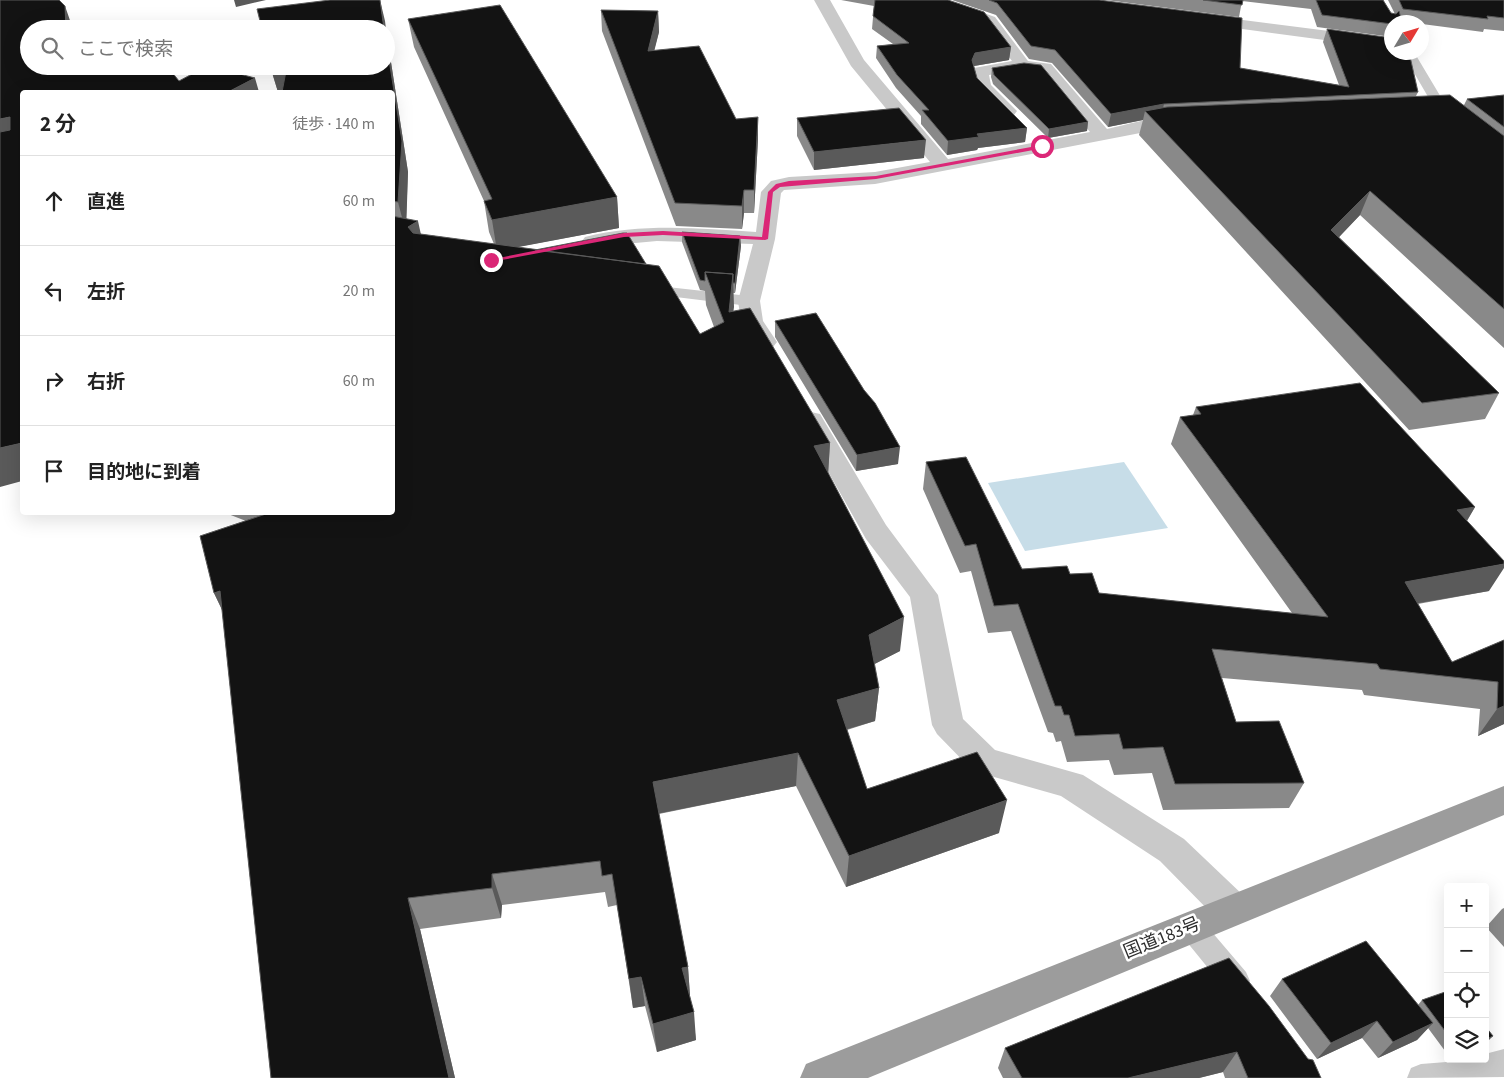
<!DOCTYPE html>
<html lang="ja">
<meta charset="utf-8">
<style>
:root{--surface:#fff;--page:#f6f6f6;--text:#222;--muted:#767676;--line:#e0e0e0}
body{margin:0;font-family:"Source Sans 3","Noto Sans JP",sans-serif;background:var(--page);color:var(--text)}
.controls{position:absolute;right:15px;bottom:15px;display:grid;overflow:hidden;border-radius:5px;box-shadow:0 5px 20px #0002}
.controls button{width:45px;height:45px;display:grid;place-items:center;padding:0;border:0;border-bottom:1px solid var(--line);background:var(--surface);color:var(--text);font:25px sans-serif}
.compass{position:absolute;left:1384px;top:15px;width:45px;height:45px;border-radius:50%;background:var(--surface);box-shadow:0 5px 20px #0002;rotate:52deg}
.stop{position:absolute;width:15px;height:15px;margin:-11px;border:4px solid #db2777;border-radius:50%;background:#fff}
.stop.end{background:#db2777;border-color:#fff;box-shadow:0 1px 5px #0008}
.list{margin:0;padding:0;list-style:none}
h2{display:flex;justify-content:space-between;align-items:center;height:65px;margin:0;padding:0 20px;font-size:21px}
h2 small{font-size:16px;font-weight:400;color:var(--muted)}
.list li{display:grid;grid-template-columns:32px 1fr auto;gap:15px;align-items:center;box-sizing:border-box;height:90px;padding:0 20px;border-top:1px solid var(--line)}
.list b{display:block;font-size:19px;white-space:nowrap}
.list em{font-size:16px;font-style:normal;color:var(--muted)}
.icon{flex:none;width:28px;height:28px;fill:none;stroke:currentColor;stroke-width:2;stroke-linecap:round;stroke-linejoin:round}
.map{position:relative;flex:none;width:1504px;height:1078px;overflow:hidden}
.search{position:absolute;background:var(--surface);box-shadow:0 5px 20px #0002;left:20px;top:20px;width:375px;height:55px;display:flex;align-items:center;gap:12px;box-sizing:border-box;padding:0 18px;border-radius:28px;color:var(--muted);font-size:19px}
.panel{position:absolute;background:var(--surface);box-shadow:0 5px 20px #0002;left:20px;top:90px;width:375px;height:425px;border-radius:5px}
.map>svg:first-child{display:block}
.water{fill:#c7dde8}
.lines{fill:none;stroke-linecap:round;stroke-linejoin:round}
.service{fill:#c9c9c9;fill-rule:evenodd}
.minor{fill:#c9c9c9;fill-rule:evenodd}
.trunk{fill:#9c9c9c;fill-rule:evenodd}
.wall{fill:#898989}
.shaded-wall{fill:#5a5a5a}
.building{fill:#131313;stroke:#5a5a5a}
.route{fill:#db2777}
.labels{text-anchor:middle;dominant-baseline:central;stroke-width:5;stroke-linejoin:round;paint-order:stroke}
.near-street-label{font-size:18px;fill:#2c2c2c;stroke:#fff}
</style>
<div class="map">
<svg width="1504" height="1078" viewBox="0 0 1504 1078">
<rect width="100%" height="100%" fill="#fff"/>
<path class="water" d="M1124 462 1168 528 1025 551 988 483Z"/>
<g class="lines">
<path class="service" d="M1402 52H1414L1448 109 1457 117 1455 120H1445L1438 114Z
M649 285 749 296 755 298 757 301 755 304 749 306 643 293 641 290 643 287Z
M1191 915 1200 918 1246 972 1250 981 1246 990 1236 994 1226 990 1182 936 1178 927 1182 918Z
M1504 1049V1077L1407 1078 1411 1068 1421 1064 1485 1059V1054Z"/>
<path class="minor" d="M814 0H830L864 60 948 159 1090 132 1040 72 1023 70 989 75 991 85 1017 111 1014 115 1008 116 1002 115 977 90 972 72 974 68 1012 61 983 23 926 3 923 0H946L995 17 1028 61 1051 64 1107 129C1131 124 1161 113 1184 119L1187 123 1184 127 1161 129 875 184 784 190 781 193 775 239 760 301 763 321 777 342 773 347 765 349 757 347 741 321 738 301 753 244 657 241 592 247 585 245 582 241 585 237C640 223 699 228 756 232L761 192 771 181 789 177 875 172 930 162 851 66Z
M1204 15 1392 39V49L1198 23 1196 20 1198 17Z
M811 412 820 414 886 525 938 595 963 719 995 750 1083 775 1184 839 1245 897 1250 909 1245 921 1232 926 1219 921 1160 861 1061 796 973 771 937 734 932 725 910 597 866 539 799 420 802 414Z"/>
<path class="trunk" d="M1504 786V815L868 1078H800L806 1064Z"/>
</g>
<path class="wall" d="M841 0H948L1011 47 1009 60 974 66 977 78 1027 128 1025 142 978 148 977 150 947 155 921 124V116L896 88 876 58 877 46 893 44 872 29 874 6Z
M952 0H1099L1240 68 1339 85 1323 42 1327 29 1418 92 1416 96 1464 105 1467 99 1504 95V348L1360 215 1339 237 1499 393 1485 419 1409 430 1139 135 1143 120 1108 127 1052 63 1029 59 996 15Z
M1106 0H1383L1391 13 1395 14 1388 0H1504V31L1484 29 1483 32 1422 24V22H1392V37L1317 27 1311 9 1242 1 1239 17Z
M601 10 658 11 659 32 654 50 736 119 758 139 754 213H744L742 229 676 226 602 31Z
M408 19 617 197 619 228 517 247 646 264 700 334 714 327 706 305 705 291 700 290 682 242V232L740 236 741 246 735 293H733V312L830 443 828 473 900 651 874 664 879 688 875 721 847 730 867 789 999 833 846 887 796 786 659 814 688 967 690 996 696 1040 657 1052 645 1006 633 1008 617 905 608 907 605 892 502 905 501 918 420 929 455 1078H271L222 610 214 593 246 521 223 512H392V92H278L270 66H386V30L408 172 406 219 421 234 494 244 489 232 484 201 414 47Z
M992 68 1088 122 1087 131 1048 138 993 84 991 77Z
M797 118 924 158 814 170 797 136Z
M775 321 898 464 856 471 775 337Z
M1196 407 1475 507 1467 521 1489 591 1418 604 1452 662 1504 640V724L1478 736 1480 709 1364 695 1362 690 1222 678 1236 722 1304 783 1289 808 1163 810 1152 773 1114 775 1109 760 1067 762 1061 741 1056 742 1053 733 1048 732 1011 631 988 633 971 571 960 573 923 489 926 462 1022 569 1070 574 1099 593 1292 613 1171 444 1180 417 1193 415Z
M1504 908V947L1486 927 1502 909Z
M1229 958 1321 1078H1225L1223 1072 1199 1078H1003L998 1068 1005 1048Z
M1282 979 1418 1005 1422 1000 1448 991V1055L1428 1028 1417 1040 1378 1058 1362 1038 1317 1059 1270 996Z"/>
<path class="shaded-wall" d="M234 0H266L236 7Z
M380 0 385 21 386 29H384Z
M65 6 73 29H66Z
M658 11 659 32 649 72 648 51Z
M386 30 408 172 406 233 398 202 386 41Z
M1011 47 1009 60 974 66 972 60 975 53Z
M69 66H79L81 92 70 70Z
M277 66H289V92H278L271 69Z
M255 78 259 92H228Z
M1164 104 1161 117 1145 111 1143 120 1108 127 1111 114Z
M10 117 22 145 0 152V119Z
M758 117V139L754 213V190Z
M1088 122 1087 131 1048 138 1049 129Z
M1027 128 1025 142 978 148 977 150 947 155 948 141 977 134Z
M926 140 924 158 814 170V152Z
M744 190V213L742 229V206Z
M1370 191 1360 215 1322 255 1331 230Z
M617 197 619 228 497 251 492 220Z
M418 221 425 253 408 227Z
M740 236 741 246 735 293V283Z
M733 274 734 307 729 345V312Z
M22 443V481L0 487V448Z
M830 443 828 476 814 446Z
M900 447 898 464 856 471 857 455Z
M1475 507 1459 534 1457 510Z
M1504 564V568L1489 591 1390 608 1405 582Z
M220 591 230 626 214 593Z
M904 617 900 651 865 669 869 635Z
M879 688 875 721 834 733 837 700Z
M1504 706V724L1478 736 1497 709Z
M798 753 796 786 656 814 653 782Z
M1007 800 999 833 846 887 849 856Z
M492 874 502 905 501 918 492 888Z
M408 898 420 929 455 1078H449Z
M688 967 690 996 685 997 682 968Z
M641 977 645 1006 633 1008 629 979Z
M694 1012 696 1040 657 1052 653 1024Z
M1377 1021 1362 1038 1317 1059 1331 1043Z
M1433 1023 1417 1040 1378 1058 1393 1042Z
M1493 1036 1485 1044V1040Z
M1237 1052 1223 1072 1199 1078H1128Z"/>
<path class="building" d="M0 0H59L65 6 66 29H29V66H69L70 70 84 66H167L179 81 207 66H209L255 78 228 92H22V443L0 448V132L10 130V117L0 119Z
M330 0H380L384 29H262L257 9Z
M875 0H948L984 12 1011 47 975 53 972 60 977 78 1027 128 977 134 979 137 948 141 922 110H929L897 75 877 46 909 43 873 16Z
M989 0H1099L1242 18 1240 68 1349 87 1327 29 1392 38V52H1409L1418 92 1164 104 1111 114 1055 50 1031 46 997 3Z
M1203 0H1243L1242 5Z
M1316 0H1383L1391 13 1396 14 1399 11 1402 22H1392V24L1322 15Z
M1399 0H1504V18L1487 16 1488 19 1403 9Z
M500 5 617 197 492 220 484 201 492 199 408 19Z
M601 10 658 11 648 51 699 46 736 119 758 117 754 190H744L742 206 675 203Z
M386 41 402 141 398 202 392 201V92H282L287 66H386Z
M1024 63 1041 65 1088 122 1049 129 994 75 992 68Z
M270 66H277L271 69Z
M1450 95 1504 136V309L1370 191 1331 230 1499 393 1422 403 1145 111 1167 107Z
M1504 95V127L1467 99Z
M899 108 926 140 814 152 797 118Z
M392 216 418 221 408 227 413 233 659 266 700 334 724 322 705 272 733 274 729 312 750 308 830 443 814 446 904 617 869 635 879 688 837 700 867 789 977 752 1007 800 849 856 798 753 653 782 688 967 682 968 694 1012 653 1024 641 977 629 979 612 874 602 876 600 861 492 874V888L408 898 449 1078H271L220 591 214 593 200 536 272 512H392Z
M682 232 740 236 735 283H733V274L705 272V281L700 280Z
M623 233H627L646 264 535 250Z
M816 313 864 390 875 403 900 447 857 455 775 321Z
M1360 383 1475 507 1457 510 1504 561V564L1405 582 1452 662 1504 640V706L1497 709 1498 682 1380 669 1377 664 1212 649 1236 722 1279 721 1304 783 1175 784 1163 747 1123 749 1119 734 1075 736 1069 715H1064L1061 706H1055L1018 604 994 606 976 544 965 546 926 462 966 457 1022 569 1067 566 1070 574 1092 573 1099 593 1328 617 1180 417 1201 414 1196 407Z
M1366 941 1433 1023 1393 1042 1377 1021 1331 1043 1282 979Z
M1229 958 1269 1006 1308 1059 1313 1060 1321 1078H1248L1237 1052 1128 1078H1022L1005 1048Z
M1448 991V1035L1422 1000Z
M1485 1026 1493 1036 1485 1040Z"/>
<path class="route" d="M1042 145 1044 148 876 179 780 187 773 192 768 239 765 240 663 235 624 237 491 262 488 260 624 233 663 231 762 237 768 192 776 184 789 181 876 176Z"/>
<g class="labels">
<g class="near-street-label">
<text transform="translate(1162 938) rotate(-22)">国道183号</text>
</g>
</g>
</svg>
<div class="controls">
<button>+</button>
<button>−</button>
<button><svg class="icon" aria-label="locate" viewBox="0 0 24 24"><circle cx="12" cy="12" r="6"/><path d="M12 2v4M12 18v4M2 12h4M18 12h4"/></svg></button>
<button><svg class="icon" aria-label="layers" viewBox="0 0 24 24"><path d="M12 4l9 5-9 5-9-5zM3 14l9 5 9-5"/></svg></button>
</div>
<svg class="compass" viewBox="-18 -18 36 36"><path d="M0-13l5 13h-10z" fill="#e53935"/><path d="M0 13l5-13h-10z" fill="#767676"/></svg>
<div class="stop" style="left:1042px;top:146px"></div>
<div class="stop end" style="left:491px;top:260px"></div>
<div class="search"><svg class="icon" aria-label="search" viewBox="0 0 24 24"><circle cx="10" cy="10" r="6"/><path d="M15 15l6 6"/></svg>ここで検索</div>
<section class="panel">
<h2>2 分<small>徒歩 · 140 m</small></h2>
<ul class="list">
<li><svg class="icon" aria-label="ahead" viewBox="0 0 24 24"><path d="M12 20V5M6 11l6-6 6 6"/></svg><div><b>直進</b></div><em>60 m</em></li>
<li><svg class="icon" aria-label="left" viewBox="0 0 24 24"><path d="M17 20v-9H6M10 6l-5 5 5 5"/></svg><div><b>左折</b></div><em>20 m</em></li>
<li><svg class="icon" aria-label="right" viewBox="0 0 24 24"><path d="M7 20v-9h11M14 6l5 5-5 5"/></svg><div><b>右折</b></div><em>60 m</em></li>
<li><svg class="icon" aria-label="arrive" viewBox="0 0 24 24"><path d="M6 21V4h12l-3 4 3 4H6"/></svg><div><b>目的地に到着</b></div></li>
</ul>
</section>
</div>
